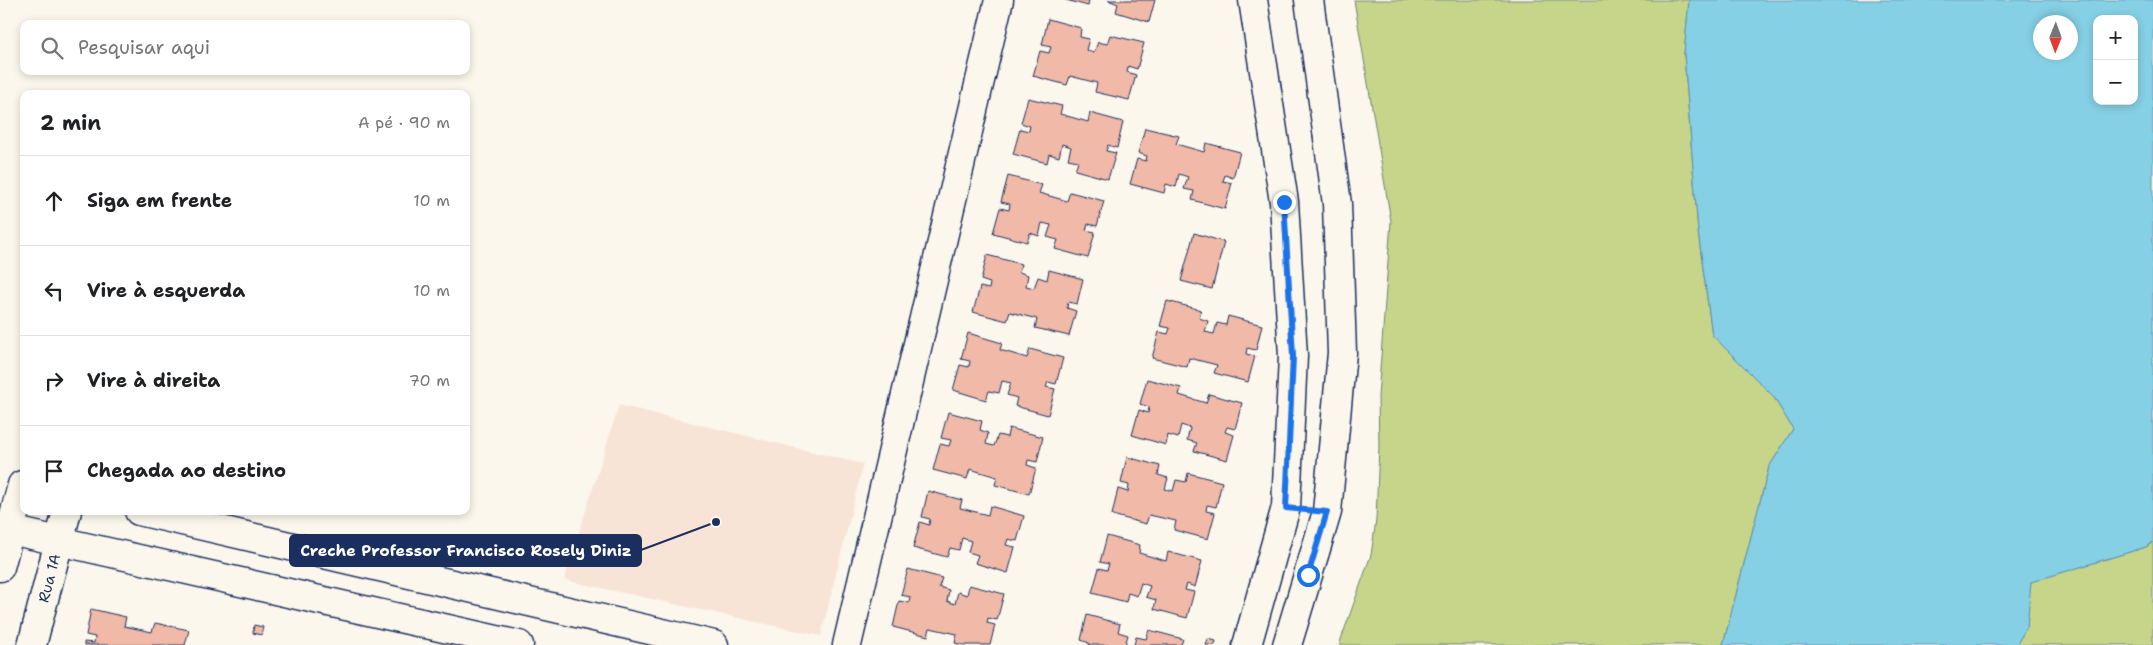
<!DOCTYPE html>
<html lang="pt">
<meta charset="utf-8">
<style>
:root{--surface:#fff;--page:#f6f6f6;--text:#202124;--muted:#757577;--line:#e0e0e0}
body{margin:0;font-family:"Shantell Sans",sans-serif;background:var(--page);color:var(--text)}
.controls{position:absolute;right:15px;top:15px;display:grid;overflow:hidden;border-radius:10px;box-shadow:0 2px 8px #0003}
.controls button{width:45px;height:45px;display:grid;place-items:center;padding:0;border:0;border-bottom:1px solid var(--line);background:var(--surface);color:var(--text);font:25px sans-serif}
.compass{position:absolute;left:2033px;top:15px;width:45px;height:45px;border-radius:50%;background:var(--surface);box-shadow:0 2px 8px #0003;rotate:181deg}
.stop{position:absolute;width:15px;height:15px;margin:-11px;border:4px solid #1a73e8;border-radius:50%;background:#fff}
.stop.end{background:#1a73e8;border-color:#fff;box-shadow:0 1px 5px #0008}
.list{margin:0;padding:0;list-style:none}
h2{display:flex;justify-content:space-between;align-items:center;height:65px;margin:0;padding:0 20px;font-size:21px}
h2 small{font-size:16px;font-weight:400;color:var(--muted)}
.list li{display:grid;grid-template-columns:32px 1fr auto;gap:15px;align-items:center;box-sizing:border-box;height:90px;padding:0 20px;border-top:1px solid var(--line)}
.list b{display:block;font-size:19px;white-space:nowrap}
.list em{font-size:16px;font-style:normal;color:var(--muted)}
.icon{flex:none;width:28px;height:28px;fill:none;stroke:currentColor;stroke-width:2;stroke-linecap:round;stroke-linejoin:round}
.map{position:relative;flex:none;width:2153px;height:645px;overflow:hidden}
.search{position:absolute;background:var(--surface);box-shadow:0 2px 8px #0003;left:20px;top:20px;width:450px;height:55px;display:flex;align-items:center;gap:12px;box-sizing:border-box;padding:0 18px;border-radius:10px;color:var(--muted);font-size:19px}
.panel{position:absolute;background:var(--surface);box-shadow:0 2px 8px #0003;left:20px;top:90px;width:450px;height:425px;border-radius:10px}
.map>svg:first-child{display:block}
.built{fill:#f8e4d7}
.green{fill:#c6d589;stroke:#708274}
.water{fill:#85d0e5;stroke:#5b90af;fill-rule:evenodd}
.building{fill:#f1b9a7;stroke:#1b2f5e}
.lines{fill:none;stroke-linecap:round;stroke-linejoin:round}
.street-casing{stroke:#1b2f5e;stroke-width:31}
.street{stroke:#fbf7ec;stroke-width:28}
.route{stroke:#1a73e8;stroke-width:6}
.labels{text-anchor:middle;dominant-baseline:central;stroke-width:4;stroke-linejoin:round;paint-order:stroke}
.street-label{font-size:15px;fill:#1b2f5e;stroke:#fbf7ec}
.leader{fill:none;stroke:#1b2f5e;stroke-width:2}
.callout-dot{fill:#1b2f5e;stroke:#fbf7ec;stroke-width:2}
.callout{fill:#1b2f5e;stroke:#1b2f5e;stroke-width:2}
.callout-label{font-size:16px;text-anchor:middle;font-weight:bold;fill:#fff}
</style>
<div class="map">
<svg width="2153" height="645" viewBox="0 0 2153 645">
<rect width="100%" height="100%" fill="#fbf7ec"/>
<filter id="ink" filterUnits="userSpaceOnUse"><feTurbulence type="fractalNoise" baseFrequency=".02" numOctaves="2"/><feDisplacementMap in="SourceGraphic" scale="10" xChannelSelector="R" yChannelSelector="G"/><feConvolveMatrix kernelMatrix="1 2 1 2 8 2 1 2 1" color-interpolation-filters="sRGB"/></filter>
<g filter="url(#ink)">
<path class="built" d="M619 405 863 464 821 636 564 580Z"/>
<path class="green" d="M1354 0H1689L1684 54 1698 231 1712 335 1773 396 1793 429 1769 467 1723 645H1339L1371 555 1376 520 1379 446 1378 397 1391 221Z
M2153 542V645H2016L2027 627 2030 582 2146 547Z"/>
<path class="water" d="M1689 0H2153V542L2146 547 2031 582 2027 627 2016 645H1723L1769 467 1793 429 1773 396 1712 335 1698 231 1684 54ZM2097 19H2134V101H2097ZM2040 22H2070V52H2040Z"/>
<path class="building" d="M1066 0H1089L1088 6Z
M1108 0H1155L1149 22 1116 12 1118 4Z
M1048 19 1081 28 1080 37 1089 39 1086 50 1094 53 1098 42 1107 44 1110 35 1144 43 1137 69 1128 66 1127 72 1136 75 1129 100 1095 92 1097 83 1070 76 1067 85 1033 76 1040 51 1049 53 1051 47 1042 45Z
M1028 98 1062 106 1060 114 1088 122 1090 113 1123 122 1117 148 1108 145 1106 151 1116 153 1108 179 1075 170 1078 161 1068 159 1071 147 1062 144 1059 157 1049 154 1047 163 1013 154 1020 129 1029 131 1030 126 1021 123Z
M1145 128 1179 136 1176 144 1204 152 1206 143 1240 152 1233 178 1225 175 1223 181 1232 183 1225 209 1192 200 1194 191 1184 189 1188 177 1179 174 1176 187 1166 184 1164 193 1130 184 1137 159 1146 161 1147 156 1138 153Z
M1008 176 1042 185 1039 193 1067 201 1070 192 1104 201 1097 226 1088 224 1086 230 1095 232 1088 258 1055 249 1058 240 1047 237 1051 225 1042 223 1039 236 1030 233 1027 242 993 233 1000 208 1009 210 1010 204 1001 202Z
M1194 233 1224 242 1212 289 1181 281Z
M987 255 1021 264 1019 272 1028 275 1026 286 1034 288 1038 277 1047 280 1049 270 1083 279 1077 304 1068 302 1067 308 1076 311 1069 336 1035 328 1037 319 1010 312 1007 321 973 312 980 287 989 289 990 283 981 280Z
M1167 301 1201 310 1199 318 1208 321 1205 332 1214 334 1217 323 1226 325 1228 316 1262 325 1256 350 1247 348 1246 354 1255 356 1248 382 1214 373 1217 365 1189 358 1187 367 1152 358 1159 332 1168 334 1170 328 1160 326Z
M968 333 1002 343 1000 350 1027 358 1030 349 1063 358 1056 384 1048 382 1046 387 1055 389 1048 415 1015 406 1017 398 1007 395 1011 383 1002 381 999 393 989 391 986 400 953 390 960 365 969 367 970 361 961 359Z
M1147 379 1181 388 1179 395 1206 403 1209 394 1242 403 1235 429 1227 427 1225 432 1234 435 1227 460 1194 451 1197 443 1187 440 1190 428 1181 425 1178 438 1168 435 1166 445 1132 435 1139 410 1148 413 1149 407 1140 404Z
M948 412 982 421 980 430 988 433 986 444 994 446 998 435 1007 437 1009 428 1043 437 1037 462 1028 460 1027 465 1036 468 1029 494 995 485 997 477 970 469 967 479 933 470 940 444 949 446 951 440 941 438Z
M1127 457 1160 466 1158 475 1168 478 1165 489 1173 491 1176 480 1186 482 1188 473 1222 482 1216 507 1207 505 1206 511 1215 513 1208 539 1174 530 1176 521 1149 515 1146 524 1112 515 1118 489 1128 492 1129 485 1121 483Z
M928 491 962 500 960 508 988 515 990 506 1024 516 1017 541 1008 539 1006 545 1015 547 1008 573 975 563 978 555 968 552 971 541 962 538 959 550 950 548 947 557 913 548 920 522 929 525 930 519 922 517Z
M1107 536 1140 545 1139 553 1166 561 1168 552 1202 561 1195 587 1187 584 1185 590 1194 592 1187 618 1154 609 1156 600 1146 597 1150 586 1141 583 1137 596 1128 593 1126 602 1092 593 1099 568 1107 570 1109 564 1100 562Z
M908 569 942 578 939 587 949 590 947 601 955 604 958 592 967 595 969 585 1004 594 997 620 988 618 987 623 995 625 990 645H964L955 643 957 634 930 628 928 636 893 627 899 601 909 603 910 597 901 595Z
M91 609 126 617 124 626 152 632 155 623 189 630 185 645H84V642L94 643 95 637 86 635Z
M1087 615 1120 624 1118 632 1128 635 1125 645H1089V643L1081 640Z
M254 625 263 627 261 635 253 633Z
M1149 630 1183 639 1181 645H1134L1136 637 1146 639Z
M1208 639 1216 641 1215 645H1206Z"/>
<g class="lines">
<g class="street-casing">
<g id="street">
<path d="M139 511 714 645"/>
<path d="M10 530 519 645"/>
<path d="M0 567 22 485"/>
<path id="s1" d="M32 645 67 511"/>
<path d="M847 645 999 0"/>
<path d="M1247 645 1286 507 1293 356 1284 202 1253 0"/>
<path d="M1287 645 1327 512 1342 353 1337 204 1309 0"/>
</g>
</g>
<use href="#street" class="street"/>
</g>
</g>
<g class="lines" filter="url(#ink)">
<path class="route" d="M1284 202 1293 356 1286 508 1327 512 1308 575"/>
</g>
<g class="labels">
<g class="street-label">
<text stroke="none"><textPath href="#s1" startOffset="69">Rua 1A</textPath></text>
</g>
</g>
<path class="leader" d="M716 522L641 550"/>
<circle class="callout-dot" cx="716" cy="522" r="5"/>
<rect class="callout" x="290" y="535" width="351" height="31" rx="5"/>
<g class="callout-label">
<text x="466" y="556">Creche Professor Francisco Rosely Diniz</text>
</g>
</svg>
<div class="controls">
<button>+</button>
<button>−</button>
</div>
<svg class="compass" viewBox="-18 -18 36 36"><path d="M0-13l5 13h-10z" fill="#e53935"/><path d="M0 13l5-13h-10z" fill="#757577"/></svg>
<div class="stop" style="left:1308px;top:575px"></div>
<div class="stop end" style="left:1284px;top:202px"></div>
<div class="search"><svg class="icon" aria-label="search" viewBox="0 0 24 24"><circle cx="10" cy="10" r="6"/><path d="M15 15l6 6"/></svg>Pesquisar aqui</div>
<section class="panel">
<h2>2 min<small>A pé · 90 m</small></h2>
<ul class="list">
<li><svg class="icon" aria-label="ahead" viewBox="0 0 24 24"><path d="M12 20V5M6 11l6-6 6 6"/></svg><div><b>Siga em frente</b></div><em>10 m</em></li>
<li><svg class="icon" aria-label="left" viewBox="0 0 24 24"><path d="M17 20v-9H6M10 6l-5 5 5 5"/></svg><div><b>Vire à esquerda</b></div><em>10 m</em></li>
<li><svg class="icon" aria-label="right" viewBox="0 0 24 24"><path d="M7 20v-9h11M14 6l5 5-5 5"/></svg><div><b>Vire à direita</b></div><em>70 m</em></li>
<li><svg class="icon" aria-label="arrive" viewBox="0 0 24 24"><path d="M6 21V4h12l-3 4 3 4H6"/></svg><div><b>Chegada ao destino</b></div></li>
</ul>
</section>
</div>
